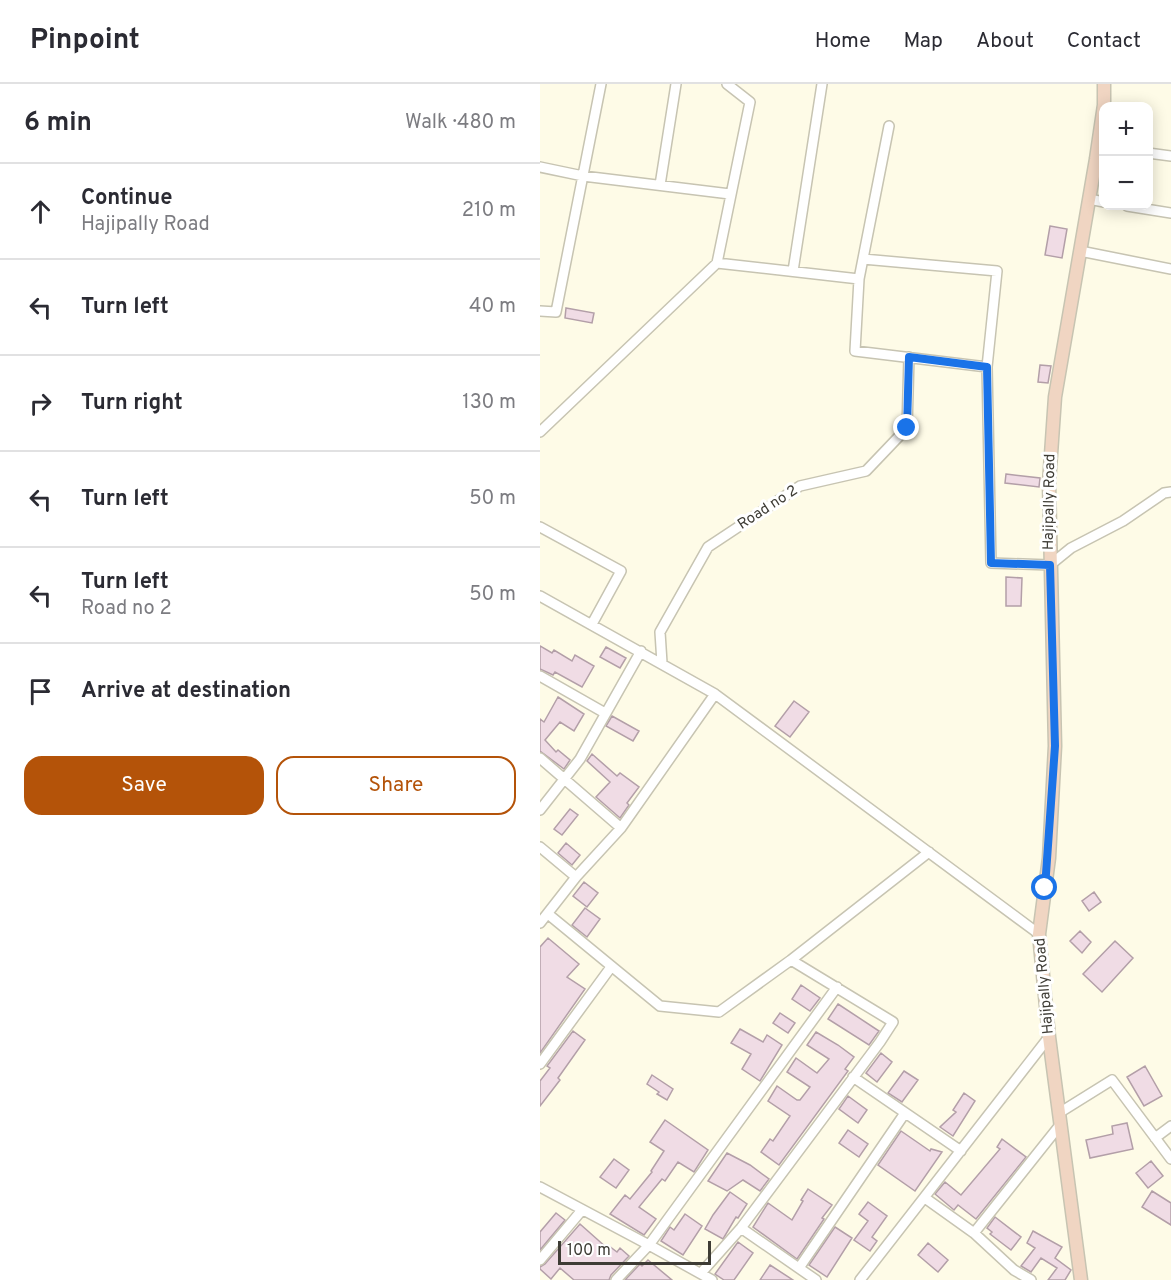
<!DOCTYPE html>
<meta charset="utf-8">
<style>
:root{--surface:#fff;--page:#f7f7f7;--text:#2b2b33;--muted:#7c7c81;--line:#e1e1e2;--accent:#b45309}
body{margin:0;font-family:Overpass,sans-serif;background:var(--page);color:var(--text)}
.controls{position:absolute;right:18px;top:18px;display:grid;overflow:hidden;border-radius:12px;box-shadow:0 3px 15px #0003}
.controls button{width:54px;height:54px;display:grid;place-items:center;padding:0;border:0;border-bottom:2px solid var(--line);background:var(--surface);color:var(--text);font:30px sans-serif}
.scale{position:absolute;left:18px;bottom:15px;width:153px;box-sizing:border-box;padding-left:6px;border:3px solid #3e3c35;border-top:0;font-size:16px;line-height:21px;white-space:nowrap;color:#3e3c35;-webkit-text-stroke:4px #fff;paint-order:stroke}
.stop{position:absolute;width:18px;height:18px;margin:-14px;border:4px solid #1a73e8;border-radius:50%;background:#fff}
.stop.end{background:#1a73e8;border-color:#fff;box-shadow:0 2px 6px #0008}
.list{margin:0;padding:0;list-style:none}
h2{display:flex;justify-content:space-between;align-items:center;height:78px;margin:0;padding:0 24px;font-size:26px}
h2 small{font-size:20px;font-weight:400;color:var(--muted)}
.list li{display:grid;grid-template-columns:39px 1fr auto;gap:18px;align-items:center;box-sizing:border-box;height:96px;padding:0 24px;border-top:2px solid var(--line)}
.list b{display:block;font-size:22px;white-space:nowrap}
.list p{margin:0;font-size:20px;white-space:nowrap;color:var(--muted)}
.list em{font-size:20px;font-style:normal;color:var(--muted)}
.actions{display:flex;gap:12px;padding:18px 24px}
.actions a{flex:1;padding:14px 0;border:2px solid var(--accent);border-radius:18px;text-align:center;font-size:21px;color:var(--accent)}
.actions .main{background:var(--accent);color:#fff}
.icon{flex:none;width:33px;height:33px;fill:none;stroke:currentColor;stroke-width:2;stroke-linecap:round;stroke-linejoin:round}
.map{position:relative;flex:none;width:631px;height:1196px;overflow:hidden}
header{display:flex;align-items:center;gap:36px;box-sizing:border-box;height:84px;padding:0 30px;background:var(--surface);border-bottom:2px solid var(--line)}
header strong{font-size:28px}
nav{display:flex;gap:33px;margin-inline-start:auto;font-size:21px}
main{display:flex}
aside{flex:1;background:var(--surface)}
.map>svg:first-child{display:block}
.building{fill:#f0dce5;stroke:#b39fa8;stroke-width:1.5}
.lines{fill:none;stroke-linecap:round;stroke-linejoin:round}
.street-casing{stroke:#c7c4b2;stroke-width:12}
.secondary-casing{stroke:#c7c4b2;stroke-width:15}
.street{stroke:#fff;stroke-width:9}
.secondary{stroke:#f0d5c2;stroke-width:12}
.route{stroke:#1a73e8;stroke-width:8}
.labels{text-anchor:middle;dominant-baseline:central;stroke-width:6;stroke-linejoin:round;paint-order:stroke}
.street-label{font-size:15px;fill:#3e3c35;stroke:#fff}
</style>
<header>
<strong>Pinpoint</strong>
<nav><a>Home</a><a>Map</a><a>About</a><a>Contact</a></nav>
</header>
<main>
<aside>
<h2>6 min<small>Walk · 480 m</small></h2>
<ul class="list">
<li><svg class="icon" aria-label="ahead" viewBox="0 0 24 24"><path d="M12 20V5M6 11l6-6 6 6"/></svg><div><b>Continue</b><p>Hajipally Road</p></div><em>210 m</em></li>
<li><svg class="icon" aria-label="left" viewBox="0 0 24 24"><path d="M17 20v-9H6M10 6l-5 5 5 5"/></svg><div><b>Turn left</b></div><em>40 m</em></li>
<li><svg class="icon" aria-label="right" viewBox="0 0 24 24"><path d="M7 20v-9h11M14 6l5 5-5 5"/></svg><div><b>Turn right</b></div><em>130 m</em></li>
<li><svg class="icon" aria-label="left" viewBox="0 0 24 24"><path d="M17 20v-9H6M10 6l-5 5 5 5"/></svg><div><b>Turn left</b></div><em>50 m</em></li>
<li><svg class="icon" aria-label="left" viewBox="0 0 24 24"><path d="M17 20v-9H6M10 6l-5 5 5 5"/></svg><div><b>Turn left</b><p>Road no 2</p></div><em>50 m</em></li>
<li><svg class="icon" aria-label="arrive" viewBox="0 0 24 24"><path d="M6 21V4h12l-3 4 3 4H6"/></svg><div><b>Arrive at destination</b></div></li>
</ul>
<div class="actions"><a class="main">Save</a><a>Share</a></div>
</aside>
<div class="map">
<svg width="631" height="1196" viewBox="0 0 631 1196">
<rect width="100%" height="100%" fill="#fefbe7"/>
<path class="building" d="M510 142 527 145 522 174 505 171Z
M26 224 54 229 52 239 25 234Z
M500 281 511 282 508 299 498 298Z
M466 390 500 394 499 403 465 399Z
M466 493 482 494 481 522H466Z
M0 562 12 569 14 566 32 577 35 571 54 582 42 603 15 588 13 591 0 585Z
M66 563 86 574 80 584 60 573Z
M18 613 44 630 34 647 20 638 5 656 16 668 18 666 30 676 24 685 0 667V635L4 638Z
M254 617 269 628 250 653 235 642Z
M72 632 99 647 93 657 66 642Z
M52 670 77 692 80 689 99 703 87 719 89 721 80 734 56 713 70 698 47 677Z
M30 725 38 731 22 751 14 745Z
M26 759 40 771 32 781 18 769Z
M44 798 58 809 47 823 33 812Z
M554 808 561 818 549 827 542 817Z
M45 824 60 835 47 853 32 841Z
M540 847 551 858 542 869 530 857Z
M8 854 39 880 27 893 45 905 0 969V863Z
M575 857 593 874 562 908 543 890Z
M261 901 280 914 270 927 252 915Z
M298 920 339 947 329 961 288 935Z
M240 929 255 939 248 949 233 939Z
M200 945 223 958 227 951 242 961 220 997 202 985 211 970 191 959Z
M33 947 45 956 18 994 20 996 0 1022V997L10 984 7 982Z
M276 948 298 961 314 973 305 985 308 987 239 1081 221 1068 230 1055 233 1057 250 1032 228 1017 237 1002 257 1016H260L270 1003 247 988 256 974 277 989 289 975 267 961Z
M341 969 352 978 337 998 326 989Z
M605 982 622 1012 604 1022 587 993Z
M364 987 378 996 362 1018 348 1009Z
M112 991 133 1005 127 1016 117 1010 119 1008 107 1000Z
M424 1009 435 1017 413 1052 400 1043 416 1028 413 1026Z
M308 1012 327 1026 318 1039 299 1025Z
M125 1036 168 1066 154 1088 138 1078 125 1097 122 1095 99 1123 116 1135 104 1151 70 1130 85 1111 90 1115 112 1088 111 1087 124 1067 110 1058Z
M587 1039 593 1065 550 1074 546 1056 573 1050 572 1042Z
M308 1046 328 1060 319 1073 299 1059Z
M361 1047 390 1067 391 1065 402 1068 375 1107 338 1081Z
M462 1055 486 1073 436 1135 418 1121 414 1126 395 1110 405 1098 421 1111 460 1065 457 1063Z
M187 1069 210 1081 229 1095 220 1107 203 1096 187 1107 168 1097Z
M74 1075 89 1086 76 1104 60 1093Z
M611 1077 623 1092 608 1104 596 1089Z
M268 1105 292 1121 282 1134 284 1135 257 1175 213 1143 228 1119 252 1136 263 1117 261 1116Z
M612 1107 631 1119V1141L602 1123Z
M190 1108 207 1120 198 1134 196 1133 183 1155 165 1145 173 1131Z
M328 1118 347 1132 332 1153 337 1157 330 1167 314 1156 328 1137 319 1130Z
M16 1129 25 1136 0 1166V1148Z
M145 1130 162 1142 143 1171 121 1157 130 1143 134 1146Z
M455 1133 481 1153 471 1166 450 1150 452 1148 447 1144Z
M40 1140 67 1164 69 1162 77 1168 80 1164 89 1172 71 1191 69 1196H34L20 1184 11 1195 0 1185V1183L5 1180Z
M295 1143 312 1154 287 1193 269 1181Z
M493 1147 522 1163 515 1174 531 1186 525 1196H508L517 1184 501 1174 491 1188 481 1182 495 1164 487 1159Z
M198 1158 213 1169 194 1196H184L175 1190Z
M388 1159 408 1176 398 1188 378 1171Z
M108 1176 132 1196H85L100 1180 102 1182Z
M230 1181 253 1196H220Z"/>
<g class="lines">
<g class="street-casing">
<path id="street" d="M608 69 631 72
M0 83 43 92 190 110
M120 101 136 0
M549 115 564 118
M587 122 631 129
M540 167 631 185
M323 175 457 187 447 283
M177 179 319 195 315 267 447 283 451 479 510 481 531 464 583 437 624 409 631 408
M253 187 282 0
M319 195 349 42
M0 227 16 228 61 0
M0 348 177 179 210 18 187 0
M0 443 81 487 52 540
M0 512 175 610 499 850
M122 579 120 548 168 463 260 402 326 387 367 344 369 273
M0 592 65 629
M0 674 81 744
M0 726 40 675 101 567
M0 763 36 793
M8 830 120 922 179 928 251 876 353 938 340 958 201 1144 161 1189
M0 839 36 793 81 744 175 610
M251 876 389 768
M0 980 71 883
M313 993 421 1067
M519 1029 572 996 631 1075
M615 1054 631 1042
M0 1103 109 1161 76 1196
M385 1114 434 1149 474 1186 491 1196
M201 1144 276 1196
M434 1149 520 1041
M0 1176 42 1126
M259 1184 365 1029
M172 1196 109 1161 297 903
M320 1196 509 953"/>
</g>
<g class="secondary-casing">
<path id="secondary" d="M541 1196 509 953 499 850 509 774 515 662 509 399 515 313 556 75 564 21V0"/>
</g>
<use href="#street" class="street"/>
<use href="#secondary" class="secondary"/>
</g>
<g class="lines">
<path class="route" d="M367 344 369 273 447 283 451 479 510 481 515 662 505 804"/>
</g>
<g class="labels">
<g class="street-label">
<text transform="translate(510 418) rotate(-89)">Hajipally Road</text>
<text transform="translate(228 424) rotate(-33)">Road no 2</text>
<text transform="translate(505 902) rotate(-95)">Hajipally Road</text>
</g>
</g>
</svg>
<div class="controls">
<button>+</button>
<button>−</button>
</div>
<div class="scale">100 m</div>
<div class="stop" style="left:505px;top:804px"></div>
<div class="stop end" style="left:367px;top:344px"></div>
</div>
</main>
